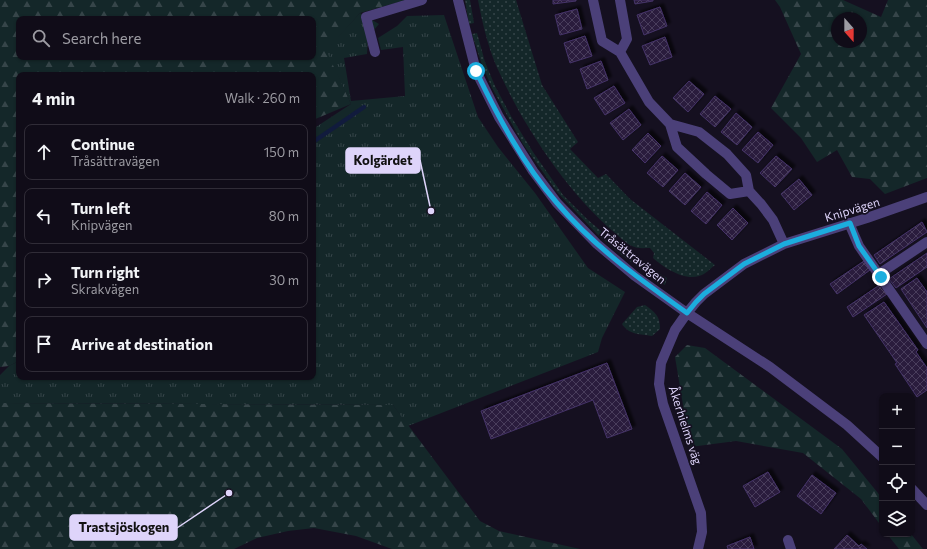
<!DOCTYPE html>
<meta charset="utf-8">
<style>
:root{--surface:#100c18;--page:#191521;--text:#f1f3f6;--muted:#9c9ba2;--line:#302c37}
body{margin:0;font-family:Commissioner,sans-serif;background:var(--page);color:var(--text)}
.controls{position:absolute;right:12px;bottom:12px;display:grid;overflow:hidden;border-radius:8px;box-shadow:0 1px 3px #0004}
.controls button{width:36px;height:36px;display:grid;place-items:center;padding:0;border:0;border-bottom:1px solid var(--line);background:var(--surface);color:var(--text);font:20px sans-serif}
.compass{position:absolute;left:831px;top:12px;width:36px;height:36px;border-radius:50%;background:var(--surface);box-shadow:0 1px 3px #0004;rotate:159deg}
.stop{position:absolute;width:12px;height:12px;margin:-9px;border:3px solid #1cadde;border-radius:50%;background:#fff}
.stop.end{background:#1cadde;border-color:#fff;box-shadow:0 1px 4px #0008}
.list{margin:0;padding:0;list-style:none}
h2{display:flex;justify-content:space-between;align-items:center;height:52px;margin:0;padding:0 16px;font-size:17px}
h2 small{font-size:13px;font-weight:400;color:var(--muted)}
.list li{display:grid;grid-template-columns:26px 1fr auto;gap:12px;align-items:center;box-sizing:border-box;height:56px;margin:0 8px 8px;padding:0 8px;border:1px solid var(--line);border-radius:8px}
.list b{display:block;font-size:15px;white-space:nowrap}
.list p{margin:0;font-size:13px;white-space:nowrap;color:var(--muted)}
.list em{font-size:13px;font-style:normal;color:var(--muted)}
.icon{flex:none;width:22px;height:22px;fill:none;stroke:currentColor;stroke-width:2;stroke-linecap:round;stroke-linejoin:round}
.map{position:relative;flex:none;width:927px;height:549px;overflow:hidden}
.search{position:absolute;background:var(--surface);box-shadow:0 1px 3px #0004;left:16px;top:16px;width:300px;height:44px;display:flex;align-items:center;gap:10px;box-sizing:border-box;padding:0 14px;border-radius:8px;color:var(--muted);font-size:15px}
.panel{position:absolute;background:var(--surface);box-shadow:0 1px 3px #0004;left:16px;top:72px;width:300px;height:308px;border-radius:8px}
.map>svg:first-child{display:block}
.grass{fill:url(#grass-dots)}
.forest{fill:url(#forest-firs);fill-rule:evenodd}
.park{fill:url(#park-tufts)}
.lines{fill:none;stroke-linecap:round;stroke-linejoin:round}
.stream{stroke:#111b3d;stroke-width:4.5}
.building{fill:url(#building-cross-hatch);stroke:#453368;filter:url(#shadow)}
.minor{stroke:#4b4079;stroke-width:10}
.route{stroke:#1cadde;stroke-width:5}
.labels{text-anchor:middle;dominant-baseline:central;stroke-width:3.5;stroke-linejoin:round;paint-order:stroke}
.street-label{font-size:12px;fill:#ded4fa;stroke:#151020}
.leader{fill:none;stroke:#ded4fa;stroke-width:1.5}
.callout-dot{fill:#ded4fa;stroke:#151020;stroke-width:1.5}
.callout{fill:#ded4fa;stroke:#ded4fa;stroke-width:1.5}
.callout-label{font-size:13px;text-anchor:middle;font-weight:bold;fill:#111}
</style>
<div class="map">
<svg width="927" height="549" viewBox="0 0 927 549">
<defs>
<pattern id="grass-dots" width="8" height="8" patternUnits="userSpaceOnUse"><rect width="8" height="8" fill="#142729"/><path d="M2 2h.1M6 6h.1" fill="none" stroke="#364549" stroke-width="1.8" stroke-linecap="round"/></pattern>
<pattern id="forest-firs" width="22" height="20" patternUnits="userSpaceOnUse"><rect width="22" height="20" fill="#142729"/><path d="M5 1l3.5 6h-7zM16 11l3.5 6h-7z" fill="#364549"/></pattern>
<pattern id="park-tufts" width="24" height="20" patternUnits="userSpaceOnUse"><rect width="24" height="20" fill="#142729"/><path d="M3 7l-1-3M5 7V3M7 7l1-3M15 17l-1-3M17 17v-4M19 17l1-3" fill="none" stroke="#364549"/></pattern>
<pattern id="building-cross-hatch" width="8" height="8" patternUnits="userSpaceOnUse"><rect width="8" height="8" fill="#2a1e3e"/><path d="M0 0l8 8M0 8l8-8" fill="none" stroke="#483e5b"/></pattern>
<filter id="shadow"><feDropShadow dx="3.5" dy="-3.5" stdDeviation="1" flood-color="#0009"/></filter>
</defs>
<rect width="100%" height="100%" fill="#151020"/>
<path class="grass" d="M465 0H470L474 23 469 24Z
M478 0H516L542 85 578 142 570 149 598 178 606 174 630 199 715 265C711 268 705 275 699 276 684 281 663 267 653 258L654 253 650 248C644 248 637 249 632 246 626 244 620 237 615 233 569 194 526 130 501 76 489 52 483 26 478 0Z
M477 33 485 62 495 86 512 118 533 152 563 195 587 219 630 256 667 278 665 285 647 274 618 252 597 234 557 192 523 144 492 88 482 65 472 34Z
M645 305C656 313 660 316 660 329L652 336C640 334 629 335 622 324L637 307Z"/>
<path class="forest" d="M0 0H406L360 13 327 50 351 104 313 120V75H19V361L9 366 0 367ZM19 19H313V57H19Z
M775 0H843L881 17 888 0H927V178L885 194 870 179 852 177 837 150 817 162 801 138 771 108 801 54 780 7ZM837 18H861V42H837Z
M687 345 705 348 842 449 882 498V527L861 499 803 453 736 441 690 447 675 357Z
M0 403 393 405 480 521 499 531 580 549H392L356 536 314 528 288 531 257 538 234 549H0Z
M887 534H911L923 549H899Z"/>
<path class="park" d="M360 13 379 24 368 37 367 54 344 58 351 101 405 96 403 47 381 50 378 38 397 26 407 16 444 15 478 117 498 147 535 193 588 268 625 292 602 338 598 352 408 426 393 405 0 403V375L9 366 19 361V377H313V129L351 104 326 50Z"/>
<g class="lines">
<path class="stream" d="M313 142 364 107"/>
</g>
<path class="building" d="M553 0H576V1L553 4Z
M634 0H653V1L635 4Z
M660 7 667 26 644 35 637 15Z
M577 9 582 29 560 35 555 15Z
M585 36 592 56 570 63 564 43Z
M665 37 672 57 650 65 642 46Z
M601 61 608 80 587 89 580 69Z
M689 81 704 94 688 112 673 98Z
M614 86 625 103 605 115 594 98Z
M715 96 731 109 715 127 700 114Z
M629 109 641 125 623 140 610 123Z
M736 113 752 127 737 145 721 132Z
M758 132 773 145 758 163 742 150Z
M648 133 661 146 645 163 632 150Z
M662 156 678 170 663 187 647 173Z
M776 156 792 169 775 187 760 173Z
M685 173 701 187 685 205 669 191Z
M799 179 812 195 794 210 781 194Z
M707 192 722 205 706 224 691 211Z
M733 208 748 223 732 240 717 225Z
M922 222 927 232 880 264 874 255Z
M927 253V267L896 288 889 279Z
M864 261 870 270 837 294 830 284Z
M917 278 927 292V328L901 289Z
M881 284 887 294 853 317 847 307Z
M884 302 918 350 916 352 927 368V390L917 397 895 364 897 363 864 315Z
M607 363 632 429 607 438 593 400 491 439 481 411Z
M768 472 780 492 755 507 743 486Z
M812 475 836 493 821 514 797 496Z
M847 535 859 546 861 544 867 549H834Z
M750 537 754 549H728L727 546Z"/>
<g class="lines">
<path class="minor" d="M458 0 476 71 499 117 533 171 557 203 597 244 635 276 687 313 770 367 847 425 882 457
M593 0 602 41 620 52 649 102 670 124 677 147 706 174 730 194 749 191 761 204 773 220 784 244
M620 0 627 39 620 52
M375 52 366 17 422 0
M670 124 699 132 727 154 746 175 749 191
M849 223 859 246 927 344
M879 274 927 242
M912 489 927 505
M788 540 791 549
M698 549 702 532 701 513 663 404 659 384 661 363 675 330 687 313 696 302 704 294 744 264 784 244 867 218 927 197"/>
</g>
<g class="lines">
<path class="route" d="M476 71C498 117 523 164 557 203 594 247 641 280 687 313L696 302 704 294 744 264 784 244 850 223 859 246 881 277"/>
</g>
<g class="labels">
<g class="street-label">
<text transform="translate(852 209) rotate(-17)">Knipvägen</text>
<text transform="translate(633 255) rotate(39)">Tråsättravägen</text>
<text transform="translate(686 425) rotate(72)">Åkerhielms väg</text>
</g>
</g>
<path class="leader" d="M431 211L420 160M229 493L177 528"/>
<g class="callout-dot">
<circle cx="431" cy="211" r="4"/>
<circle cx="229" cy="493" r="4"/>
</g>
<g class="callout">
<rect x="346" y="148" width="74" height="25" rx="4"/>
<rect x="70" y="515" width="107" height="25" rx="4"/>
</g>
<g class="callout-label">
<text x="383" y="165">Kolgärdet</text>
<text x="124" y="532">Trastsjöskogen</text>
</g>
</svg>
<div class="controls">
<button>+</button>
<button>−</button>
<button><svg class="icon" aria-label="locate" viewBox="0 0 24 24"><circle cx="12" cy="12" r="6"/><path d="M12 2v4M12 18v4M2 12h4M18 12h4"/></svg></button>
<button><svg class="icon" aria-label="layers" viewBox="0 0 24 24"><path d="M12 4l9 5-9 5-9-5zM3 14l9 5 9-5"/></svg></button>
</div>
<svg class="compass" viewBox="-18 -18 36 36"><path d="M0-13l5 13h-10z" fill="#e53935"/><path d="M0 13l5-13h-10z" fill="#9c9ba2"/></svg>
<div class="stop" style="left:476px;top:71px"></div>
<div class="stop end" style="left:881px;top:277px"></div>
<div class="search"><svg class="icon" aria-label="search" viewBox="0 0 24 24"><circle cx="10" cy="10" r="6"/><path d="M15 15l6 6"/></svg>Search here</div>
<section class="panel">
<h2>4 min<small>Walk · 260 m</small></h2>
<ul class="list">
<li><svg class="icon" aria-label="ahead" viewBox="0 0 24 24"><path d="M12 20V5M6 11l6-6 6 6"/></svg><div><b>Continue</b><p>Tråsättravägen</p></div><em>150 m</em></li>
<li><svg class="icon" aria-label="left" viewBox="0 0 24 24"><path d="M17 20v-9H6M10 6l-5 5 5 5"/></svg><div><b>Turn left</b><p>Knipvägen</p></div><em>80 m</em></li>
<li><svg class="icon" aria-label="right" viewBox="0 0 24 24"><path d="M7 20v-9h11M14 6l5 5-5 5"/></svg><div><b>Turn right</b><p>Skrakvägen</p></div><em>30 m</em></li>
<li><svg class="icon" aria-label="arrive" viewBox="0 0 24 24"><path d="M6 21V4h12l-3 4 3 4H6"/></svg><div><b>Arrive at destination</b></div></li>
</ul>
</section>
</div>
